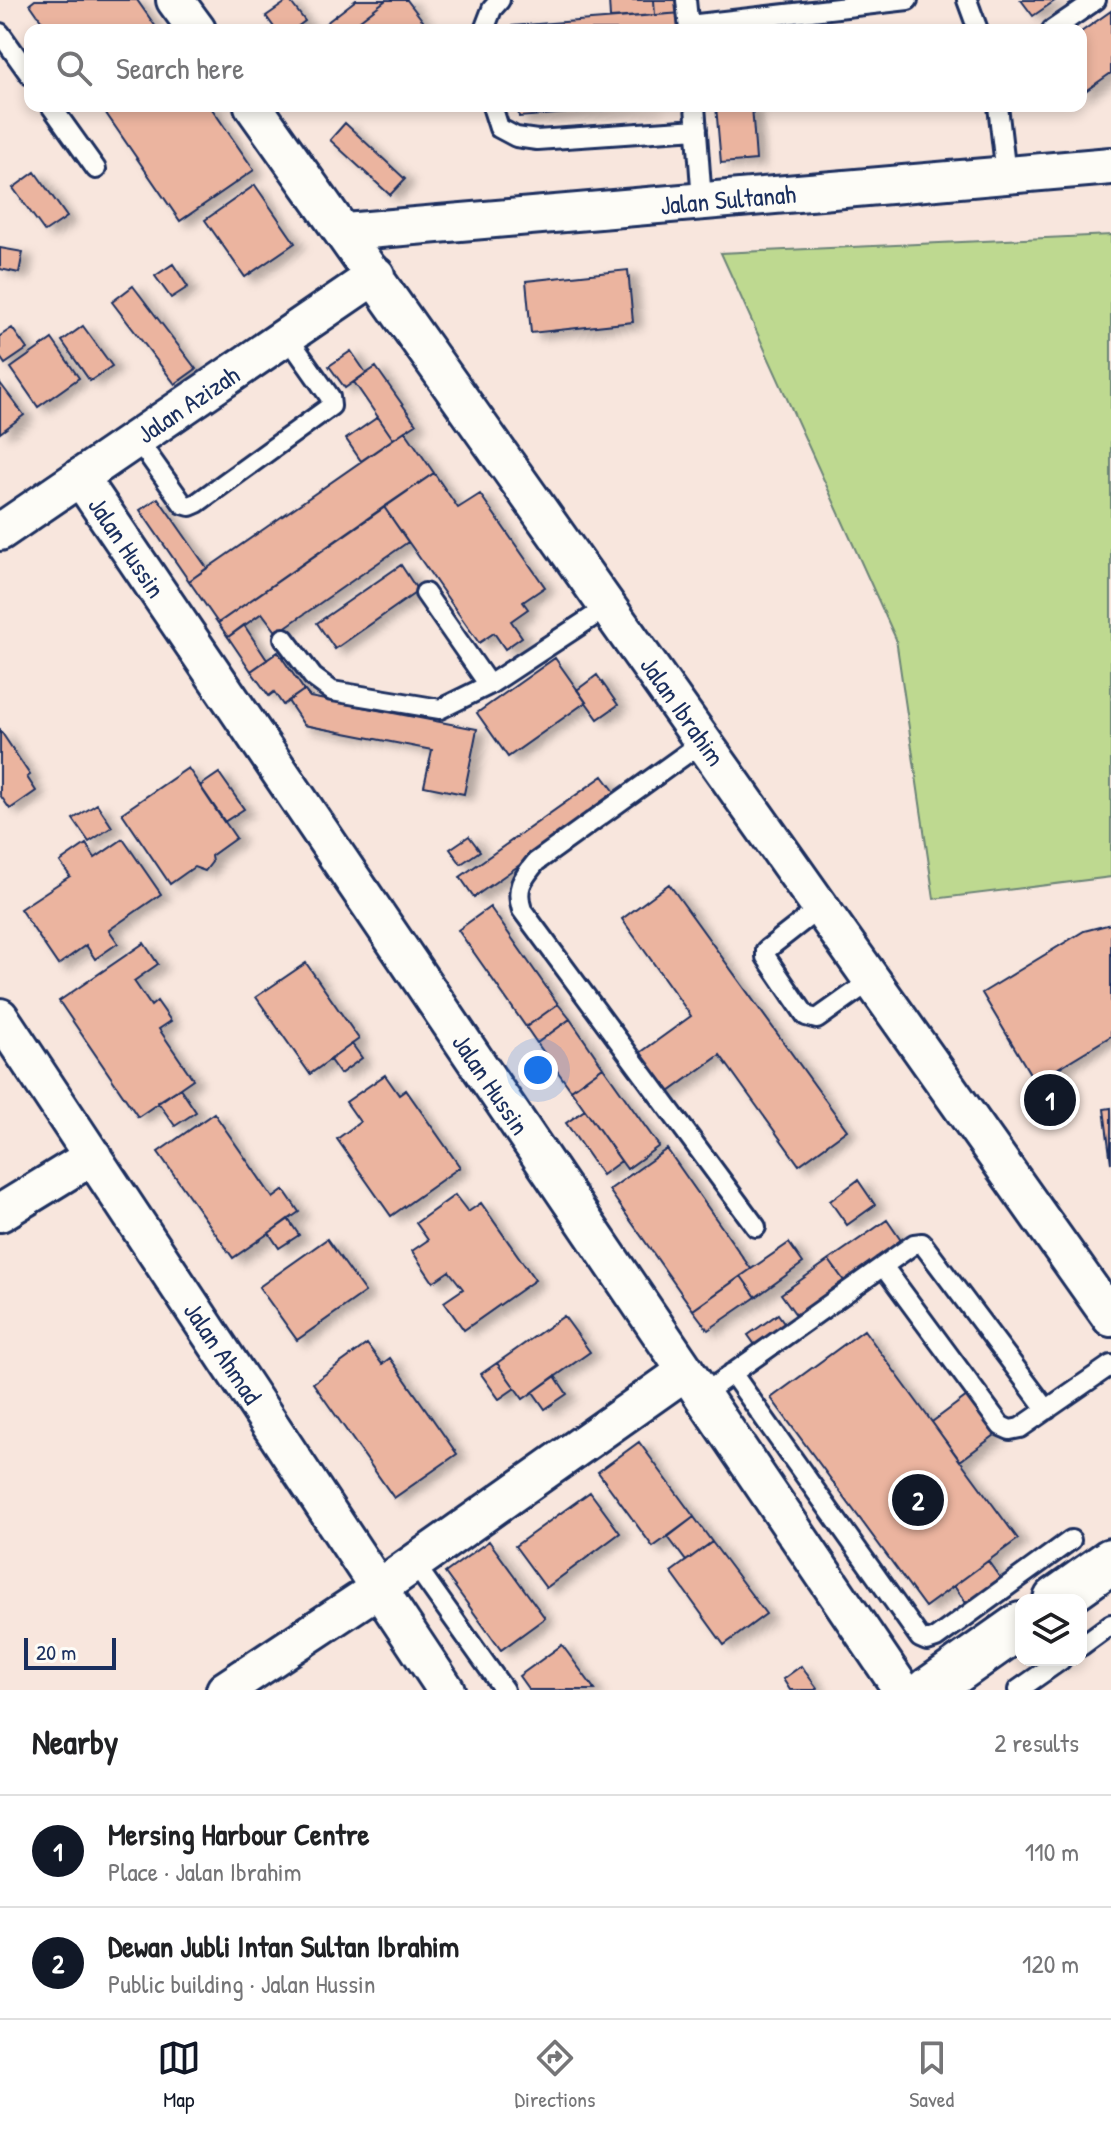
<!DOCTYPE html>
<meta charset="utf-8">
<style>
:root{--surface:#fff;--page:#f2f2f2;--text:#202124;--muted:#757577;--line:#e0e0e0;--accent:#111827}
body{margin:0;font-family:"Patrick Hand",sans-serif;background:var(--page);color:var(--text)}
.controls{position:absolute;right:24px;bottom:24px;display:grid;overflow:hidden;border-radius:16px;box-shadow:0 4px 12px #0003}
.controls button{width:72px;height:72px;display:grid;place-items:center;padding:0;border:0;border-bottom:2px solid var(--line);background:var(--surface);color:var(--text);font:40px sans-serif}
.scale{position:absolute;left:24px;bottom:20px;width:92px;box-sizing:border-box;padding-left:8px;border:4px solid #1b2f5e;border-top:0;font-size:22px;line-height:28px;white-space:nowrap;color:#1b2f5e;-webkit-text-stroke:6px #fdfcf7;paint-order:stroke}
.you{position:absolute;left:538px;top:1070px;width:28px;height:28px;margin:-20px;border:6px solid #fff;border-radius:50%;background:#1a73e8;box-shadow:0 0 0 12px #1a73e833}
.badge{display:grid;place-items:center;width:52px;height:52px;border-radius:50%;background:var(--accent);color:#fff;font-size:26px;font-weight:700}
.pin{position:absolute;translate:-50% -50%;border:4px solid #fff;box-shadow:0 2px 8px #0006}
.list{margin:0;padding:0;list-style:none}
h2{display:flex;justify-content:space-between;align-items:center;height:104px;margin:0;padding:0 32px;font-size:34px}
h2 small{font-size:26px;font-weight:400;color:var(--muted)}
.list li{display:grid;grid-template-columns:52px 1fr auto;gap:24px;align-items:center;box-sizing:border-box;height:112px;padding:0 32px;border-top:2px solid var(--line)}
.list b{display:block;font-size:30px;white-space:nowrap}
.list p{margin:0;font-size:26px;white-space:nowrap;color:var(--muted)}
.list em{font-size:26px;font-style:normal;color:var(--muted)}
.icon{flex:none;width:44px;height:44px;fill:none;stroke:currentColor;stroke-width:2;stroke-linecap:round;stroke-linejoin:round}
.map{position:relative;flex:none;width:1111px;height:1690px;overflow:hidden}
.search{position:absolute;background:var(--surface);box-shadow:0 4px 12px #0003;left:24px;right:24px;top:24px;height:88px;display:flex;align-items:center;gap:20px;box-sizing:border-box;padding:0 28px;border-radius:16px;color:var(--muted);font-size:30px}
.sheet{height:328px;background:var(--surface)}
nav{display:flex;justify-content:space-around;align-items:center;box-sizing:border-box;height:112px;border-top:2px solid var(--line);background:var(--surface);font-size:22px;color:var(--muted)}
nav a{display:grid;justify-items:center;gap:4px}
nav .on{color:var(--accent)}
.map>svg:first-child{display:block}
.garden{fill:#bed990;stroke:#6c8477;stroke-width:2}
.building{fill:#ebb49f;stroke:#1b2f5e;stroke-width:2;filter:url(#shadow)}
.lines{fill:none;stroke-linecap:round;stroke-linejoin:round}
.service-casing{stroke:#1b2f5e;stroke-width:24}
.minor-casing{stroke:#1b2f5e;stroke-width:42}
.tertiary-casing{stroke:#1b2f5e;stroke-width:50}
.service{stroke:#fdfcf7;stroke-width:18}
.minor{stroke:#fdfcf7;stroke-width:36}
.tertiary{stroke:#fdfcf7;stroke-width:44}
.labels{text-anchor:middle;dominant-baseline:central;stroke-width:7;stroke-linejoin:round;paint-order:stroke}
.street-label{font-size:26px;fill:#1b2f5e;stroke:#fdfcf7}
</style>
<div class="map">
<svg width="1111" height="1690" viewBox="0 0 1111 1690">
<defs>
<filter id="shadow"><feDropShadow dx="9" dy="5" stdDeviation="4" flood-color="#0004"/></filter>
</defs>
<rect width="100%" height="100%" fill="#f8e6dd"/>
<filter id="ink" filterUnits="userSpaceOnUse"><feTurbulence type="fractalNoise" baseFrequency=".0125" numOctaves="2"/><feDisplacementMap in="SourceGraphic" scale="16" xChannelSelector="R" yChannelSelector="G"/><feConvolveMatrix kernelMatrix="1 2 1 2 8 2 1 2 1" color-interpolation-filters="sRGB"/></filter>
<g filter="url(#ink)">
<path class="garden" d="M1111 235V877L934 899 896 639 721 253Z"/>
<path class="building" d="M35 0H137L158 30H48L30 4Z
M289 0 305 21 293 30H276L266 16Z
M356 0H386L347 30H317Z
M386 0H407L423 21 411 30H347Z
M609 0H654L655 15 610 18Z
M654 0H682L683 13 655 15Z
M1021 0H1056L1033 16Z
M1111 11V73L1081 94V32Z
M683 13 684 30H512V26Z
M101 106H210L254 170 180 221Z
M518 106H654L519 117Z
M716 106H752L756 160 721 163Z
M345 123 405 179 390 195 330 140Z
M35 172 67 217 45 232 13 188Z
M255 185 295 243 245 277 205 220Z
M0 248 23 252 19 273 0 269Z
M173 264 188 287 171 298 155 276Z
M628 270 633 322 531 333 526 281Z
M133 286 196 369 175 384 112 302Z
M83 326 112 366 90 381 62 341Z
M12 328 27 349 5 364 0 357V336Z
M52 339 79 378 38 407 11 368Z
M351 351 366 373 345 388 329 366Z
M376 367 416 424 393 439 354 382Z
M0 383 24 415 0 433Z
M378 417 393 439 361 461 346 439Z
M405 431 434 473 218 623 189 581Z
M434 473 458 508 480 494 545 587 523 602 528 609 511 621 522 637 505 649 494 633 479 643 384 507Z
M158 498 207 568 189 581 140 510Z
M384 507 408 542 277 633 262 613 228 637 218 623Z
M401 565 418 591 335 649 317 623Z
M244 625 267 660 251 671 228 637Z
M278 652 304 690 283 705 274 692 269 696 251 671Z
M555 658 586 702 508 757 477 713Z
M597 675 618 705 598 719 577 690Z
M304 690 310 697 477 729 464 794 424 786 432 750 304 725 288 701Z
M0 730 30 775 27 777 36 791 10 809 0 795Z
M188 768 236 838 211 856 212 862 205 871 194 867 170 884 122 813Z
M219 773 244 809 224 822 200 786Z
M603 776 618 796 474 897 460 877Z
M97 804 112 827 89 842 73 819Z
M469 836 480 851 461 864 450 849Z
M123 839 161 894 109 930 118 943 95 959 86 945 58 965 20 909 70 876 60 862 86 844 95 858Z
M669 884 847 1130 799 1165 720 1055 662 1097 633 1058 691 1016 622 919Z
M490 907 558 1004 526 1027 458 930Z
M1111 924V1036L1035 1082 982 993 1084 931Z
M144 943 158 964 134 981 151 1006 157 1001 171 1021 159 1029 193 1079 138 1117 59 1001Z
M306 963 359 1039 310 1074 256 997Z
M558 1004 570 1019 537 1043 526 1027Z
M570 1019 603 1067 571 1090 537 1043Z
M352 1044 362 1058 340 1074 330 1060Z
M603 1067 659 1146 627 1169 571 1090Z
M385 1075 399 1095 406 1090 460 1167 391 1216 337 1139 360 1122 346 1102Z
M180 1088 196 1112 175 1126 158 1102Z
M1111 1108V1163L1104 1109Z
M585 1110 621 1161 602 1175 566 1123Z
M214 1113 273 1198 284 1190 299 1212 233 1258 158 1152Z
M667 1149 751 1269 693 1310 609 1190Z
M858 1180 875 1205 847 1225 830 1201Z
M455 1195 468 1212 481 1203 535 1280 464 1330 444 1302 463 1289 449 1271 433 1282 412 1251 428 1240 416 1223Z
M288 1219 299 1235 279 1248 269 1233Z
M887 1220 904 1245 847 1285 829 1260Z
M327 1239 365 1292 297 1340 259 1287Z
M789 1243 803 1263 756 1297 741 1276Z
M829 1260 847 1285 799 1319 781 1294Z
M741 1276 756 1297 708 1330 693 1310Z
M778 1314 788 1328 758 1349 748 1335Z
M564 1316 590 1352 523 1399 497 1363Z
M864 1330 1018 1539 925 1607 771 1398Z
M367 1344 382 1364 390 1358 457 1454 394 1498 313 1383Z
M497 1363 515 1388 499 1399 481 1374Z
M555 1376 567 1394 545 1409 533 1392Z
M967 1396 995 1435 960 1461 932 1422Z
M639 1442 694 1517 653 1547 598 1472Z
M590 1492 620 1533 546 1588 515 1546Z
M694 1517 712 1542 686 1561 668 1537Z
M489 1541 545 1618 501 1650 445 1573Z
M712 1542 766 1614 724 1645 671 1572Z
M988 1561 1003 1582 969 1607 954 1586Z
M562 1645 595 1690H529L519 1676Z
M801 1666 817 1688 815 1690H790L783 1679Z"/>
<g class="lines">
<g class="service-casing">
<path id="service" d="M686 0 689 30
M967 0 978 30
M689 25 908 0
M484 30 492 9 500 0
M1052 30 1096 0
M0 33 30 75
M51 106 96 169
M492 106 499 128 516 137 537 140 697 129
M695 106 702 201
M998 106 1006 175
M137 439 183 504 190 506 197 503 331 406 330 397 287 336
M425 593 489 685
M284 638 313 677 332 691 440 709 489 685 609 606
M704 741 536 862C522 879 515 888 522 910L756 1227
M821 907 766 950V957L806 1016 817 1019 872 980
M883 1266 1001 1426 1010 1430 1020 1428 1111 1365
M732 1373 920 1638 927 1641 936 1638 1071 1540
M702 1395 914 1244 922 1243 1047 1410
M414 1563 504 1690
M1081 1646 1111 1624
M1018 1690 1061 1660"/>
</g>
<g class="minor-casing">
<path id="minor" d="M175 0 197 30
M253 106 1111 1318
M345 232 1111 166
M80 477 902 1690
M0 532 376 275
M0 1017 446 1690
M0 1213 93 1156
M225 1690 379 1588 686 1371"/>
</g>
<g class="tertiary-casing">
<path id="tertiary" d="M1056 1600 1111 1561
M929 1690 1021 1625"/>
</g>
<use href="#service" class="service"/>
<use href="#minor" class="minor"/>
<use href="#tertiary" class="tertiary"/>
</g>
</g>
<g class="labels">
<g class="street-label">
<text transform="translate(728 199) rotate(-5)">Jalan Sultanah</text>
<text transform="translate(188 404) rotate(-34)">Jalan Azizah</text>
<text transform="translate(127 547) rotate(56)">Jalan Hussin</text>
<text transform="translate(683 711) rotate(55)">Jalan Ibrahim</text>
<text transform="translate(491 1084) rotate(56)">Jalan Hussin</text>
<text transform="translate(223 1353) rotate(56)">Jalan Ahmad</text>
</g>
</g>
</svg>
<div class="controls">
<button><svg class="icon" aria-label="layers" viewBox="0 0 24 24"><path d="M12 4l9 5-9 5-9-5zM3 14l9 5 9-5"/></svg></button>
</div>
<div class="scale">20 m</div>
<div class="you"></div>
<div class="pin badge" style="left:1050px;top:1100px">1</div>
<div class="pin badge" style="left:918px;top:1500px">2</div>
<div class="search"><svg class="icon" aria-label="search" viewBox="0 0 24 24"><circle cx="10" cy="10" r="6"/><path d="M15 15l6 6"/></svg>Search here</div>
</div>
<section class="sheet">
<h2>Nearby<small>2 results</small></h2>
<ul class="list">
<li><span class="badge">1</span><div><b>Mersing Harbour Centre</b><p>Place · Jalan Ibrahim</p></div><em>110 m</em></li>
<li><span class="badge">2</span><div><b>Dewan Jubli Intan Sultan Ibrahim</b><p>Public building · Jalan Hussin</p></div><em>120 m</em></li>
</ul>
</section>
<nav>
<a class="on"><svg class="icon" aria-label="map" viewBox="0 0 24 24"><path d="M3 6l6-2 6 2 6-2v14l-6 2-6-2-6 2zM9 4v14M15 6v14"/></svg>Map</a>
<a><svg class="icon" aria-label="directions" viewBox="0 0 24 24"><path d="M12 3l9 9-9 9-9-9zM9 14v-3h6M13 9l2 2-2 2"/></svg>Directions</a>
<a><svg class="icon" aria-label="saved" viewBox="0 0 24 24"><path d="M7 4h10v16l-5-4-5 4z"/></svg>Saved</a>
</nav>
